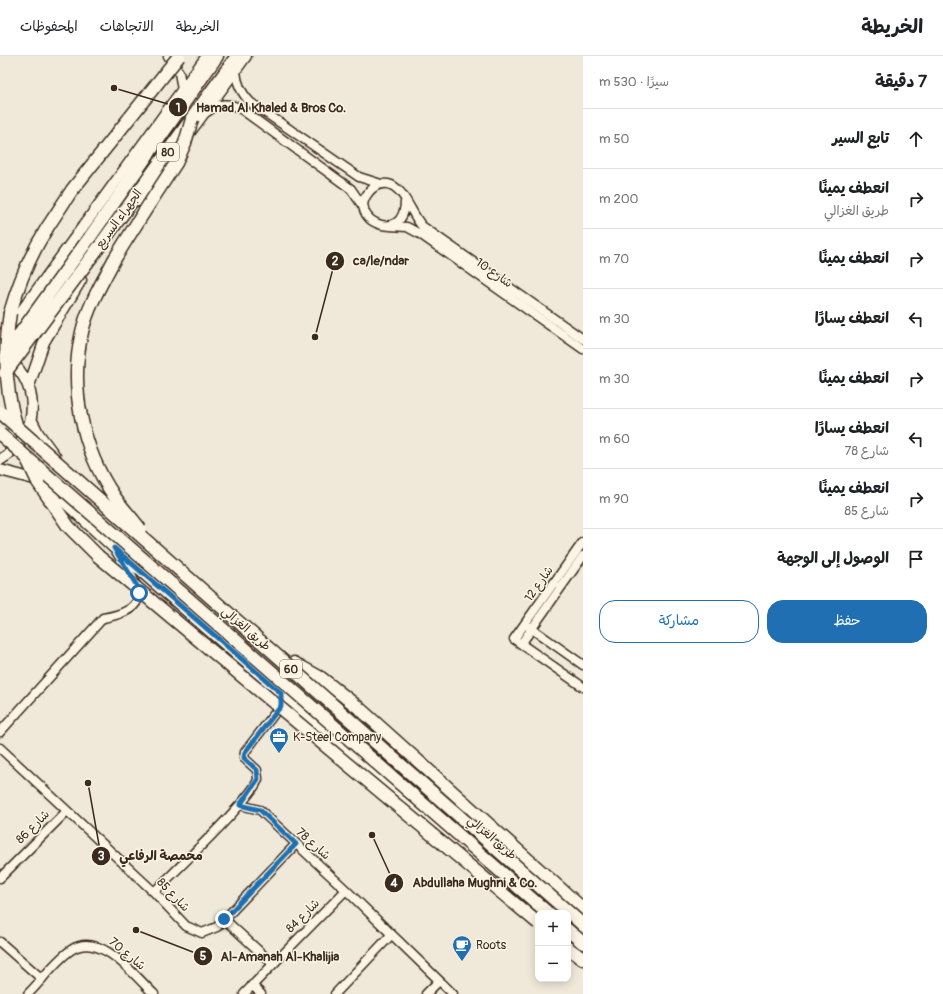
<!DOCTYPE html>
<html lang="ar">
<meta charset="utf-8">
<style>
:root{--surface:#fff;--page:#f2f2f2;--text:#202124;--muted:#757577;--line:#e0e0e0;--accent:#1f6fb2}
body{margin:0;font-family:Pangolin,"Playpen Sans Arabic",sans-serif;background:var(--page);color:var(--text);direction:rtl}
.controls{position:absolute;right:12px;bottom:12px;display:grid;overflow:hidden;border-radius:8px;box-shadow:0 2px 10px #0003}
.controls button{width:36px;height:36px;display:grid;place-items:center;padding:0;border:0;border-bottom:1px solid var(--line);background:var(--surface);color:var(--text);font:20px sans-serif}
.stop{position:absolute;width:12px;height:12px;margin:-9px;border:3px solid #1f6fb2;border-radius:50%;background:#fff}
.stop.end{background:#1f6fb2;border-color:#fff;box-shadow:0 1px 4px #0008}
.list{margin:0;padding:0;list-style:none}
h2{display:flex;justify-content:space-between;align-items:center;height:52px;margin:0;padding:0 16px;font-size:17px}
h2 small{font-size:13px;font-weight:400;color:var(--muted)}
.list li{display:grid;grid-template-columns:26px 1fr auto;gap:12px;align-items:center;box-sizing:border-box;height:60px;padding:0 16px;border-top:1px solid var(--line)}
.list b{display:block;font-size:15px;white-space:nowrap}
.list p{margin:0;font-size:13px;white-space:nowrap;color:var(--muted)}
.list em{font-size:13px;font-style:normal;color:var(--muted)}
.actions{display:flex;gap:8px;padding:12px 16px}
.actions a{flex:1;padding:9px 0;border:1px solid var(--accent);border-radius:16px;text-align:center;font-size:14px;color:var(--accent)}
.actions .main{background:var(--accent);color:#fff}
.icon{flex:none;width:22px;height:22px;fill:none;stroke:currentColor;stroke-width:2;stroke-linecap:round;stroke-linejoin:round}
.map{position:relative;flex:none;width:583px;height:938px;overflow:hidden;direction:ltr}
header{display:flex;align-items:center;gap:24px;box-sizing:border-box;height:56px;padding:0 20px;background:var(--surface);border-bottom:1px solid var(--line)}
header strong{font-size:19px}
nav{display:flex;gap:22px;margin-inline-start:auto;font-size:14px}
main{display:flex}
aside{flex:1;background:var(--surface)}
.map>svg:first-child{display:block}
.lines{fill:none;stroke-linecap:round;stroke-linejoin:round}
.minor-casing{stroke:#3b2a1e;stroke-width:11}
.major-casing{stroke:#3b2a1e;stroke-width:13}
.highway-casing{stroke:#3b2a1e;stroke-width:15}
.minor{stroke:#fcf5e5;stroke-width:8}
.major{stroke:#fcf5e5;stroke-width:10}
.highway{stroke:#fcf5e5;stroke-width:12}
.highway-bridge-casing{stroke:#3b2a1e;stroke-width:15;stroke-linecap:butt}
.highway-bridge{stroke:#fcf5e5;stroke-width:12}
.route{stroke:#1f6fb2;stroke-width:5}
.labels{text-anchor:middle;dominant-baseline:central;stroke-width:3;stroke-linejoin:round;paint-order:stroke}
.shield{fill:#fcf5e5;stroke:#75675a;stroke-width:1}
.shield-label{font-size:11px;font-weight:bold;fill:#3b2a1e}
.street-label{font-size:12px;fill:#3b2a1e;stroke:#fcf5e5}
.poi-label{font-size:12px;fill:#3b2a1e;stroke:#fcf5e5;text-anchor:start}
.leader{fill:none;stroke:#3b2a1e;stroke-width:1.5}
.callout-dot{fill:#3b2a1e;stroke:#fcf5e5;stroke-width:1.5}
.mark-label{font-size:12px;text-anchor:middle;font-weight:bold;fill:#fff}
.callout-label{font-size:13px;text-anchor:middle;font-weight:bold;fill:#3b2a1e;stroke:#fcf5e5;stroke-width:3;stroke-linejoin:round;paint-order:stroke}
</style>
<header>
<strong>الخريطة</strong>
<nav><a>الخريطة</a><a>الاتجاهات</a><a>المحفوظات</a></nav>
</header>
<main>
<aside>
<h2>7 دقيقة<small>سيرًا · 530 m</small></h2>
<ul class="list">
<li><svg class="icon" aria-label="ahead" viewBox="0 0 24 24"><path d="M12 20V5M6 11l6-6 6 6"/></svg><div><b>تابع السير</b></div><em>50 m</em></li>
<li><svg class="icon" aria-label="right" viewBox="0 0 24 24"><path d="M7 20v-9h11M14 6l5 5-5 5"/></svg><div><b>انعطف يمينًا</b><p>طريق الغزالي</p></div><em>200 m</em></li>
<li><svg class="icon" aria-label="right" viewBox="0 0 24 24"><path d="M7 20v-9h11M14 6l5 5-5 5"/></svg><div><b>انعطف يمينًا</b></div><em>70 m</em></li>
<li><svg class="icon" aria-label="left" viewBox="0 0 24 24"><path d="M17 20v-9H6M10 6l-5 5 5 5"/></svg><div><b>انعطف يسارًا</b></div><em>30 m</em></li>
<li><svg class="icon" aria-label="right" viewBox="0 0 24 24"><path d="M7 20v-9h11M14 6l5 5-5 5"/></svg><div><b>انعطف يمينًا</b></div><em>30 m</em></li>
<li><svg class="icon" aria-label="left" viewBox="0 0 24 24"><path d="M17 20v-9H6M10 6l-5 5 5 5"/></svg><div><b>انعطف يسارًا</b><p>شارع 78</p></div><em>60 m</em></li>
<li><svg class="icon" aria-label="right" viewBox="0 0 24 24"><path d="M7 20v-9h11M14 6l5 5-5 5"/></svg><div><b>انعطف يمينًا</b><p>شارع 85</p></div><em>90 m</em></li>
<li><svg class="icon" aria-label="arrive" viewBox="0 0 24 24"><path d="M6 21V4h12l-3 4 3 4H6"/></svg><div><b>الوصول إلى الوجهة</b></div></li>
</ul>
<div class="actions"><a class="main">حفظ</a><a>مشاركة</a></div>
</aside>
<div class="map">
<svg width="583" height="938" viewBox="0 0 583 938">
<rect width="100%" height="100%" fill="#f0e9d9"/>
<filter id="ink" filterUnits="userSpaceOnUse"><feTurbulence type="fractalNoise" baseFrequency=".025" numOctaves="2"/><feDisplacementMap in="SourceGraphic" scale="8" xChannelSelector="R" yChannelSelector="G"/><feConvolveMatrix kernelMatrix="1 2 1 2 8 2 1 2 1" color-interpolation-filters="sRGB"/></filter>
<g filter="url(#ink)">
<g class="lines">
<g class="minor-casing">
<path id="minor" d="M168 0 179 16 182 34
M236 15C237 28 241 36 250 46L359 121 381 128
M207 56C219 47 228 46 241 53L351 133 364 152
M405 145C405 191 345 163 369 136 374 130 380 127 388 128 404 131 411 158 422 170L583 283
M390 170 407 171 420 178 583 293
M583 486 514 583 583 631
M528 570 583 609
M521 588 583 500
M0 676 103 562C157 552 138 530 117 497
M0 692 154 836 186 870 202 877 217 871 296 788
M240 749 260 754 346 834 453 938
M0 822 67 755
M154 836C172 818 254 741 258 723 258 721 257 716 257 714L244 702 245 696 281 649
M224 863 273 908
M0 886 42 923
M252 929 261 938
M28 938C42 924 55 905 71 894 100 874 135 920 154 938
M244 938 346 834
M335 938 391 879
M426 938 439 925"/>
</g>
<g class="major-casing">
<path id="major" d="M139 145 246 0
M0 281 13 267 207 0
M0 297C42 323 43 378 0 404
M29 330 44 286 81 224
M31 363 38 377 55 400
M0 414 34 423 47 430 114 492 506 833"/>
</g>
<g class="highway-casing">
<path id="highway" d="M90 181 217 0
M98 192 237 0
M10 257C19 226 30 199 47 172
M38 426 68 470 98 500
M294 607 321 622 359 652 583 853
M568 874 583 887
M568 892 583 903"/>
</g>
<use href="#minor" class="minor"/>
<use href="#major" class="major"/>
<use href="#highway" class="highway"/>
<g class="highway-bridge-casing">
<path id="highway-bridge" d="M47 172 72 134 179 0
M10 257C4 294 5 335 17 372
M6 297 90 181
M5 317 98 192
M0 356 583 869
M0 378 548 857
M28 405 38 426
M140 473C132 462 122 452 114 440 82 393 69 331 82 276 88 250 102 227 114 204 134 171 155 139 176 107L185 87 192 63
M98 500 538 867"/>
</g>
<use href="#highway-bridge" class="highway-bridge"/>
</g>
</g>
<g class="lines" filter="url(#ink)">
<path class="route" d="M139 537 137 530 114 492 281 637V650L245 696 244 702 257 714 258 723 240 749 260 754 296 788 224 863"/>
</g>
<defs>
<g id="office-pin" transform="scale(1)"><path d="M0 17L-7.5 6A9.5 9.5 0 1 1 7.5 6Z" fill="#1f6fb2" stroke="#fcf5e5"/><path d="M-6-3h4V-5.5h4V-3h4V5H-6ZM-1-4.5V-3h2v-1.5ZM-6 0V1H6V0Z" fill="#fff"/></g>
<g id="cafe-pin" transform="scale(1)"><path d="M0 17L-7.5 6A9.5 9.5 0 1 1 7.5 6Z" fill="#1f6fb2" stroke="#fcf5e5"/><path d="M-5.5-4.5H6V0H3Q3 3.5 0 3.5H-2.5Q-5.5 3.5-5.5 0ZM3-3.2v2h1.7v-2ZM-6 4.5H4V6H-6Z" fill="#fff"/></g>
</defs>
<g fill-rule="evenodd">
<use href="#office-pin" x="279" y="681"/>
<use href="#cafe-pin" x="462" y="889"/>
</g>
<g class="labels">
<g class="shield">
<rect x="157" y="87" width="22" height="18" rx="3"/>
<rect x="280" y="604" width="22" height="18" rx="3"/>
</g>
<g class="shield-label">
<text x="168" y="96">80</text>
<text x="291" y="613">60</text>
</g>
<g class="street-label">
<text transform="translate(119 163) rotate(-54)">الجهراء السريع</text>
<text transform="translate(494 217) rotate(35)">شارع 10</text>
<text transform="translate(539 528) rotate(-55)">شارع 12</text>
<text transform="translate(246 573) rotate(41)">طريق الغزالي</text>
<text transform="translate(33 771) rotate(-45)">شارع 86</text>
<text transform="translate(492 782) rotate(41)">طريق الغزالي</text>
<text transform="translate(313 788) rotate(42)">شارع 78</text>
<text transform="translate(173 839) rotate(46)">شارع 85</text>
<text transform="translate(303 860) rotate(-45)">شارع 84</text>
<text transform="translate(127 898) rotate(40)">شارع 70</text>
</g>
<g class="poi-label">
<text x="293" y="681">K-Steel Company</text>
<text x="476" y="889">Roots</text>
</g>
</g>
<path class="leader" d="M114 32L178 51M315 281L335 205M88 727L101 800M372 779L394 827M136 874L203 900"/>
<g class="callout-dot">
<circle cx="114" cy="32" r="4"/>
<circle cx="315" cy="281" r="4"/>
<circle cx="88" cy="727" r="4"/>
<circle cx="372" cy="779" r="4"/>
<circle cx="136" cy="874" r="4"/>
<circle cx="178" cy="51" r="10"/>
<circle cx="335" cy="205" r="10"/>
<circle cx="101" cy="800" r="10"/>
<circle cx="394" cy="827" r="10"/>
<circle cx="203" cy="900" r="10"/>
</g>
<g class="mark-label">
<text x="178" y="56">1</text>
<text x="335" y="209">2</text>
<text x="101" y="804">3</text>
<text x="394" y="831">4</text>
<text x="203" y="904">5</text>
</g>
<g class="callout-label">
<text x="271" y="56">Hamad Al Khaled &amp; Bros Co.</text>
<text x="381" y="209">ca/le/ndar</text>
<text x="161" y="804">محمصة الرفاعي</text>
<text x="475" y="831">Abdullaha Mughni &amp; Co.</text>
<text x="280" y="905">Al-Amanah Al-Khalijia</text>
</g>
</svg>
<div class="controls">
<button>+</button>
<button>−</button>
</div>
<div class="stop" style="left:139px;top:537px"></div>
<div class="stop end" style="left:224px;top:863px"></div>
</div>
</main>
